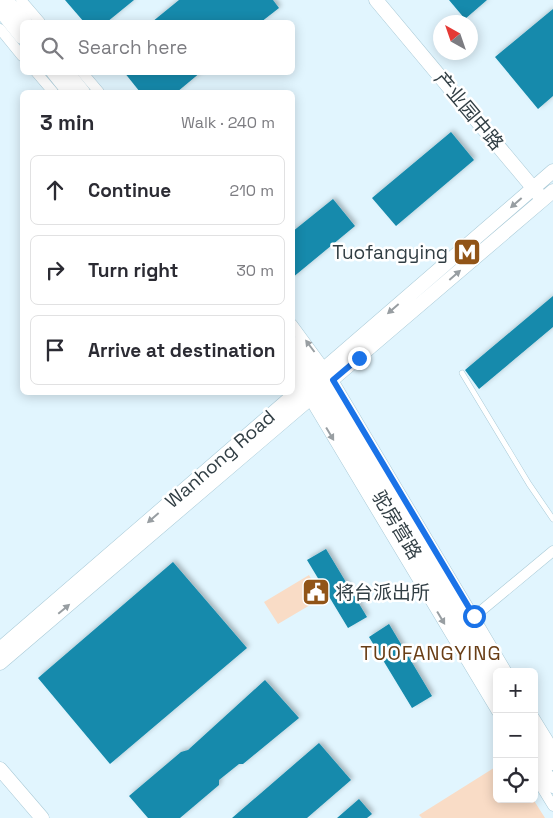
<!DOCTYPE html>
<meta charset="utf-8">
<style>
:root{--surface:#fff;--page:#f2f2f3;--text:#2b2b33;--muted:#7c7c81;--line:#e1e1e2}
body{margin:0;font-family:"Space Grotesk","Noto Sans SC",sans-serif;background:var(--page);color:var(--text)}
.controls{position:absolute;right:15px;bottom:15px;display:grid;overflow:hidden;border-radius:8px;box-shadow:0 2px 12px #0003}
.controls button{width:45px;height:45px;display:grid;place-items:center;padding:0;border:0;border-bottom:1px solid var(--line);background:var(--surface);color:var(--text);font:25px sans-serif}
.compass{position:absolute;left:433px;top:15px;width:45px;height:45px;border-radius:50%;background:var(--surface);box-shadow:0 2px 12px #0003;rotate:320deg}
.stop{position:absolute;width:15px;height:15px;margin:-11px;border:4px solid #1a73e8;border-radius:50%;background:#fff}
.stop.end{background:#1a73e8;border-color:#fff;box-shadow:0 1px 5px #0008}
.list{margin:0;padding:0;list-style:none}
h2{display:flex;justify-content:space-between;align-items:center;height:65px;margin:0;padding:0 20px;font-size:21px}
h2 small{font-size:16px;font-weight:400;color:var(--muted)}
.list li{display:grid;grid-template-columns:32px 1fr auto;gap:15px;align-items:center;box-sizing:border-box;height:70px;margin:0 10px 10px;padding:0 10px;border:1px solid var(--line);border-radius:8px}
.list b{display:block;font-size:19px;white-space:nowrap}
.list em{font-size:16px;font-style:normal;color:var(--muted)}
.icon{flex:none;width:28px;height:28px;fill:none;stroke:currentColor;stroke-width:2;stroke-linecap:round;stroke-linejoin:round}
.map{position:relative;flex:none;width:553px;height:818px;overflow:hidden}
.search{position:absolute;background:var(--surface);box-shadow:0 2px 12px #0003;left:20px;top:20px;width:275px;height:55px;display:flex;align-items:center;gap:12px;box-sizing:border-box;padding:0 18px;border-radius:8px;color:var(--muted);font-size:19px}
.panel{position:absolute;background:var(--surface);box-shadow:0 2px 12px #0003;left:20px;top:90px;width:275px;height:305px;border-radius:8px}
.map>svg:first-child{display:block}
.green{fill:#f9dcc6}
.building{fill:#138aac;filter:url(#shadow)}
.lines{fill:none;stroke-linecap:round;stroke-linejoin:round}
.lane-casing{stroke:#a9cad7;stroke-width:6}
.street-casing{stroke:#a9cad7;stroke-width:11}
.secondary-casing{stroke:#a9cad7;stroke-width:15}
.lane{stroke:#fff;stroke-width:5}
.street{stroke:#fff;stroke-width:10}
.secondary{stroke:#fff;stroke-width:14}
.oneway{fill:#989ea2}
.route{stroke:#1a73e8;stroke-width:6}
.labels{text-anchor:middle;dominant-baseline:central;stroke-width:5;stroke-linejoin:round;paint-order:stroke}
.street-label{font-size:19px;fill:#313e44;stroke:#fff}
.poi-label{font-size:19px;fill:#313e44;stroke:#fff;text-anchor:end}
.neighbourhood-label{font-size:20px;letter-spacing:1px;fill:#693e16;stroke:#fff}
</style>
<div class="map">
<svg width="553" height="818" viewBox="0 0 553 818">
<defs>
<filter id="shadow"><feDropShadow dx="2.5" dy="-2.5" stdDeviation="2.5" flood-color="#0004"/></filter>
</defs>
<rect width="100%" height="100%" fill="#e1f5fe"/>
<path class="green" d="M309 575 322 598 278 624 264 602Z
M497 766V799H533L545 818H422L419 815Z"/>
<path class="building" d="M65 0H134L107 22H84Z
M179 0H273L279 8 261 22H152Z
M449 0H487L465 19Z
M553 9V96L538 109 495 57Z
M124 72H201L177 92H140Z
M451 132 474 160 396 226 372 198Z
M333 199 355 226 292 278V232Z
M553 296V327L479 389 465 370Z
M326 549 367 617 348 628 307 560Z
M173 562 247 648 110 764 38 678Z
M389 624 432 696 412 708 369 637Z
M265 680 299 718 243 764H239L219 780V785L180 818H148L129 796 181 752 188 750Z
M319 743 351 780 307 818H232Z
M359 799 372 814 367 818H337Z"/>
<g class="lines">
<g class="lane-casing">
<path id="lane" d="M462 373 529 484 553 519"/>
</g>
<g class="street-casing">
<path id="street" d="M21 0 40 22
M0 29 22 56
M36 72 53 92
M82 72 99 92
M292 324 333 380 507 672
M292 379 310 400 497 712
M470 620 553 551
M534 717 553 748
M534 775 553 806"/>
</g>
<g class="secondary-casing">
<path id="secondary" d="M6 0 25 22
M376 0 539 195
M0 10 22 37
M53 72 69 92
M67 72 83 92
M292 343 325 387 498 672
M292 362 345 439 497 691
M0 649 553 171
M0 663 553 191
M534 732 553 763
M534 754 553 786
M0 769 42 818"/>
</g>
<use href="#lane" class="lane"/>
<use href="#street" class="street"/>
<use href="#secondary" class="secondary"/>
</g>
<defs><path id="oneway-solid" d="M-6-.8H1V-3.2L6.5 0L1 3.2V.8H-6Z" transform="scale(1.25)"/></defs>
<g class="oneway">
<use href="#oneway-solid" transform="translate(516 203) rotate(139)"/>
<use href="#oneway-solid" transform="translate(455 275) rotate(-41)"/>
<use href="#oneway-solid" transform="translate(393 309) rotate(139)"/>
<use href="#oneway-solid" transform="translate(310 346) rotate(-127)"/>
<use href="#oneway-solid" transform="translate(330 434) rotate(59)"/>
<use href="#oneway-solid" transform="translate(153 518) rotate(139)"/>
<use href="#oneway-solid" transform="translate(64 609) rotate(-40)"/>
<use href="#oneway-solid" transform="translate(441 618) rotate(59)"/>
</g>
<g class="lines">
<path class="route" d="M359 358 333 380 474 616"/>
</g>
<defs>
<g id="metro-square" transform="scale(1.4375)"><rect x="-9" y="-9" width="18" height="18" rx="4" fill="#915417" stroke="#fff"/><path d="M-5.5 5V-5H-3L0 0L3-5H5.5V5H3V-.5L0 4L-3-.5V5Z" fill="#fff"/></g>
<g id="civic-square" transform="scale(1.4375)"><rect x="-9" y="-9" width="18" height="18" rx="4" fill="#915417" stroke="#fff"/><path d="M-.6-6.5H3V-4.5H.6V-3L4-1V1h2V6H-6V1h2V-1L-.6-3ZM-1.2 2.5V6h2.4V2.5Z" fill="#fff"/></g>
</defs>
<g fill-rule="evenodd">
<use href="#metro-square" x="467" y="252"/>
<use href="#civic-square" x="316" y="592"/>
</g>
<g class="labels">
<g class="street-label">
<text transform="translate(469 111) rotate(50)">产业园中路</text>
<text transform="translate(220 459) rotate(-41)">Wanhong Road</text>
<text transform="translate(397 525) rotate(59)">驼房营路</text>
</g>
<g class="poi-label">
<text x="448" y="252">Tuofangying</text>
<text x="335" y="592" text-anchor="start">将台派出所</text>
</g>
<g class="neighbourhood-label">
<text x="431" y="653">TUOFANGYING</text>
</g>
</g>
</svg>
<div class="controls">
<button>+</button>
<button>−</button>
<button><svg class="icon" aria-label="locate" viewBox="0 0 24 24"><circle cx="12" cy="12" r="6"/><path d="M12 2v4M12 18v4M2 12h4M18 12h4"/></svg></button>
</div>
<svg class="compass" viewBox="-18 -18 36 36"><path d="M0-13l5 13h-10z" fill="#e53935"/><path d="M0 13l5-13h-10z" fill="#7c7c81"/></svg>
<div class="stop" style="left:474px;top:616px"></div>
<div class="stop end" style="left:359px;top:358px"></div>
<div class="search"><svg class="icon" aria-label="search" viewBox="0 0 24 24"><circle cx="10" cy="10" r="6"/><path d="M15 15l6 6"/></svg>Search here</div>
<section class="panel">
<h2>3 min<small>Walk · 240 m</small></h2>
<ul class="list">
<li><svg class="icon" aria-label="ahead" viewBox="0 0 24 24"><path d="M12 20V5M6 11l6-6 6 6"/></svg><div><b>Continue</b></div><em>210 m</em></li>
<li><svg class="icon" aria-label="right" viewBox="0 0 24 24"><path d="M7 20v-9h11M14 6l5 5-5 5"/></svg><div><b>Turn right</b></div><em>30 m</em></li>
<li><svg class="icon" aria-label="arrive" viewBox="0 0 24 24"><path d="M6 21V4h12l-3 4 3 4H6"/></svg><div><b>Arrive at destination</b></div></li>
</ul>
</section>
</div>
